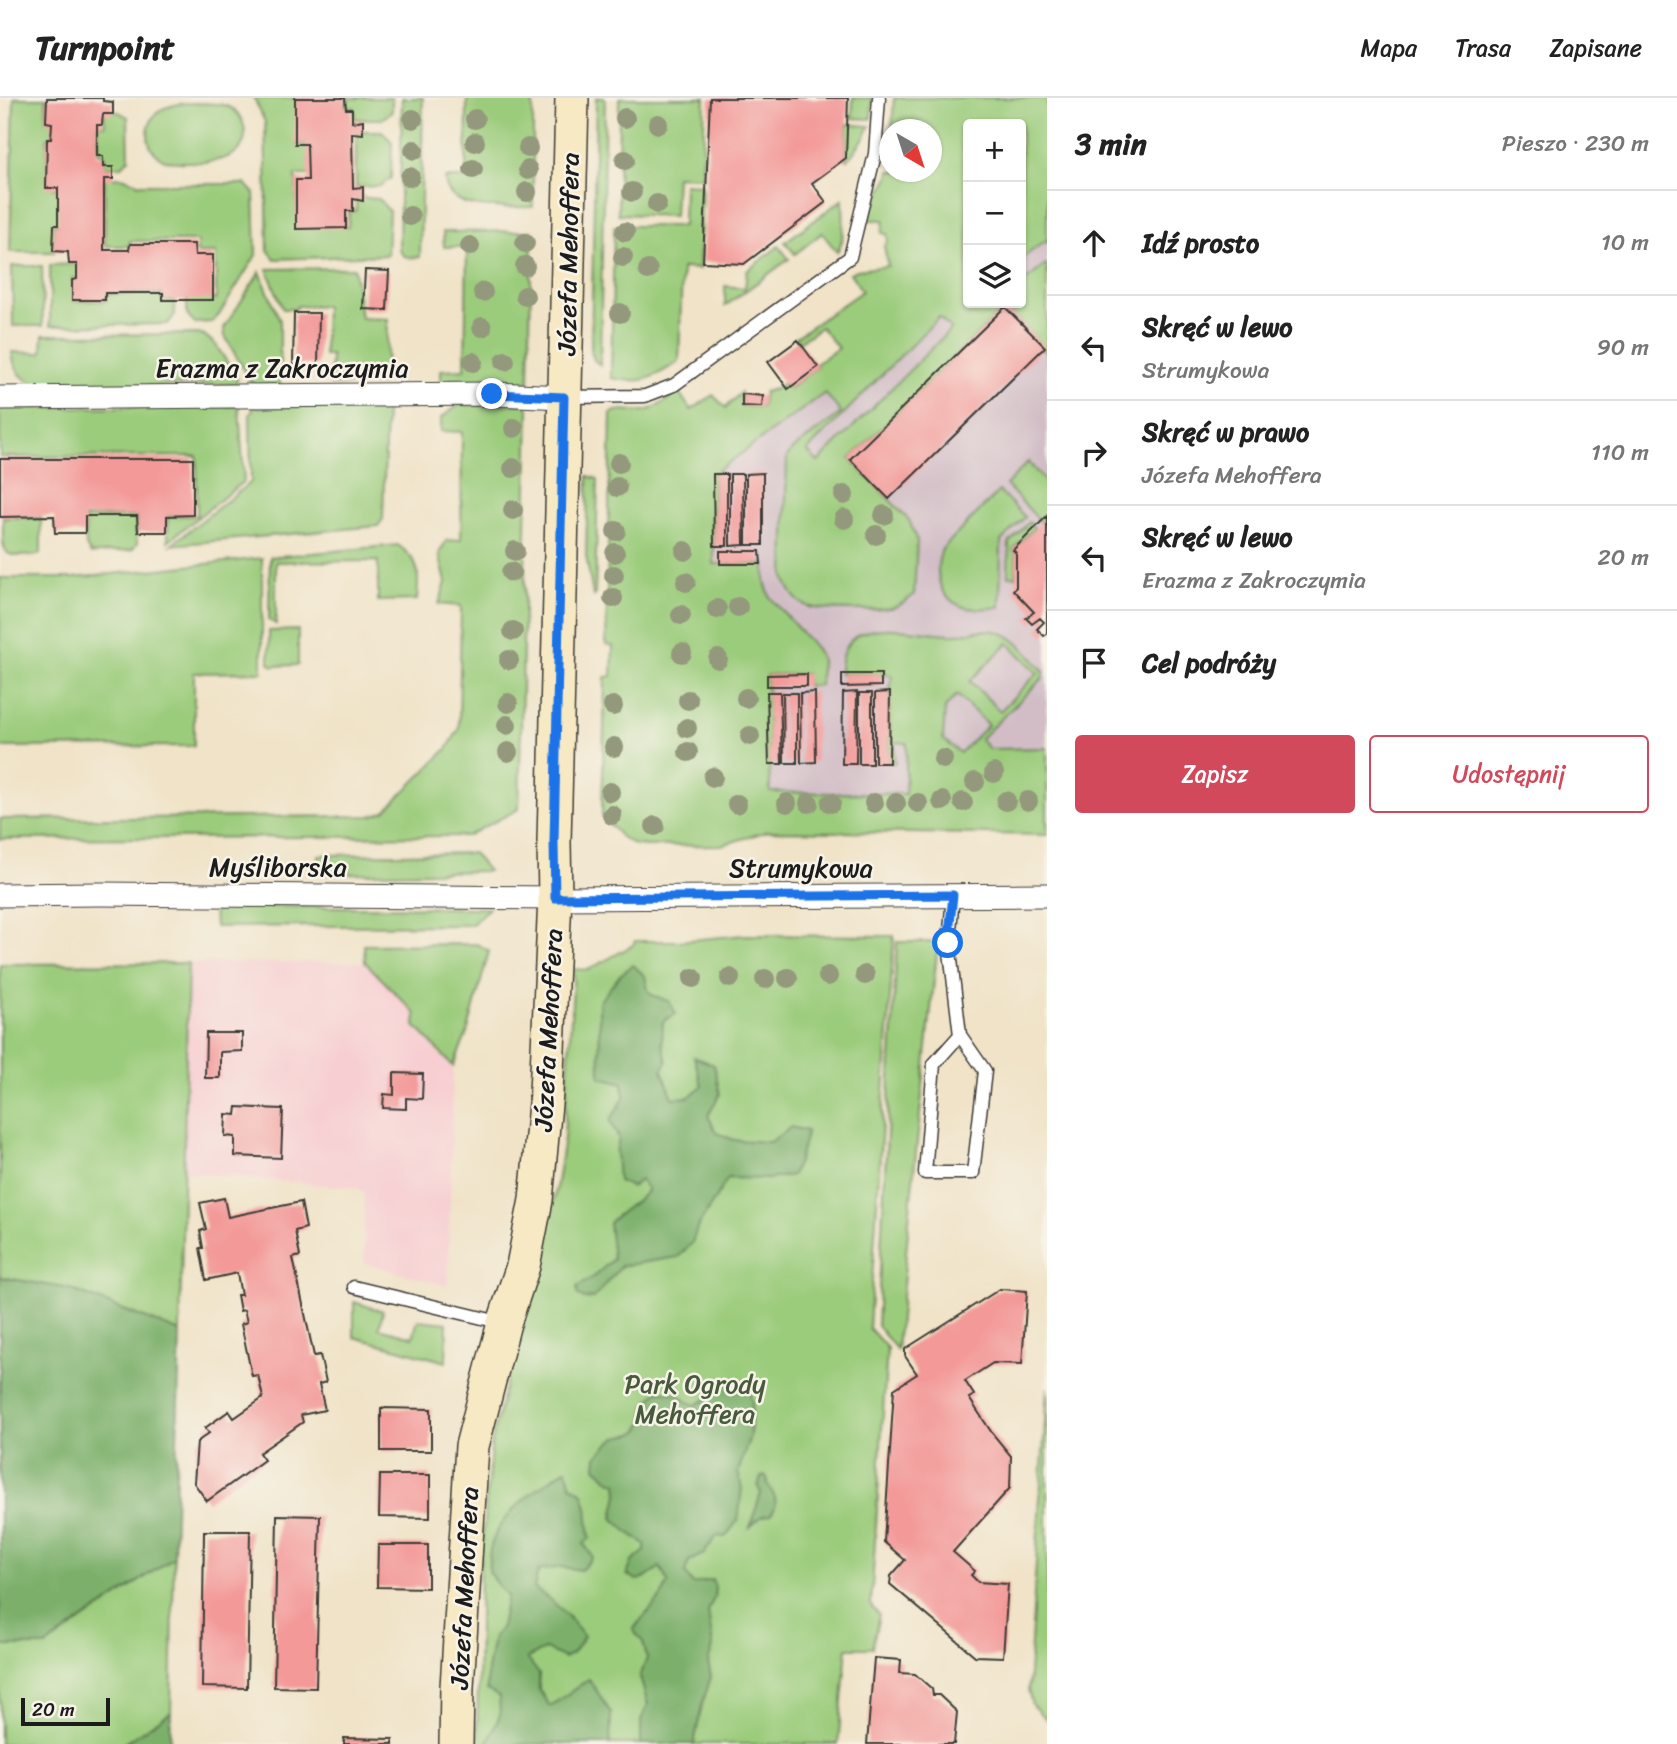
<!DOCTYPE html>
<html lang="pl">
<meta charset="utf-8">
<style>
:root{--surface:#fff;--page:#f2f2f2;--text:#222;--muted:#767676;--line:#e0e0e0;--accent:#d1495b}
body{margin:0;font-family:Sriracha,sans-serif;background:var(--page);color:var(--text)}
.controls{position:absolute;right:21px;top:21px;display:grid;overflow:hidden;border-radius:7px;box-shadow:0 2px 5px #0004}
.controls button{width:63px;height:63px;display:grid;place-items:center;padding:0;border:0;border-bottom:2px solid var(--line);background:var(--surface);color:var(--text);font:35px sans-serif}
.compass{position:absolute;left:879px;top:21px;width:63px;height:63px;border-radius:50%;background:var(--surface);box-shadow:0 2px 5px #0004;rotate:141deg}
.scale{position:absolute;left:21px;bottom:18px;width:89px;box-sizing:border-box;padding-left:7px;border:4px solid #1c1c1c;border-top:0;font-size:19px;line-height:24px;white-space:nowrap;color:#1c1c1c;-webkit-text-stroke:5px #f7f3e8;paint-order:stroke}
.stop{position:absolute;width:21px;height:21px;margin:-16px;border:5px solid #1a73e8;border-radius:50%;background:#fff}
.stop.end{background:#1a73e8;border-color:#fff;box-shadow:0 2px 7px #0008}
.list{margin:0;padding:0;list-style:none}
h2{display:flex;justify-content:space-between;align-items:center;height:91px;margin:0;padding:0 28px;font-size:30px}
h2 small{font-size:23px;font-weight:400;color:var(--muted)}
.list li{display:grid;grid-template-columns:46px 1fr auto;gap:21px;align-items:center;box-sizing:border-box;height:105px;padding:0 28px;border-top:2px solid var(--line)}
.list b{display:block;font-size:26px;white-space:nowrap}
.list p{margin:0;font-size:23px;white-space:nowrap;color:var(--muted)}
.list em{font-size:23px;font-style:normal;color:var(--muted)}
.actions{display:flex;gap:14px;padding:21px 28px}
.actions a{flex:1;padding:16px 0;border:2px solid var(--accent);border-radius:7px;text-align:center;font-size:24px;color:var(--accent)}
.actions .main{background:var(--accent);color:#fff}
.icon{flex:none;width:38px;height:38px;fill:none;stroke:currentColor;stroke-width:2;stroke-linecap:round;stroke-linejoin:round}
.map{position:relative;flex:none;width:1047px;height:1646px;overflow:hidden}
header{display:flex;align-items:center;gap:42px;box-sizing:border-box;height:98px;padding:0 35px;background:var(--surface);border-bottom:2px solid var(--line)}
header strong{font-size:33px}
nav{display:flex;gap:38px;margin-inline-start:auto;font-size:24px}
main{display:flex}
aside{flex:1;background:var(--surface)}
.map>svg:first-child{display:block}
.built{fill:#f7cfd2}
.industrial{fill:#d2bdc6}
.green{fill:#9bcc7b;stroke:#5c744c;stroke-width:2;fill-rule:evenodd}
.forest{fill:#7cb06b;stroke:#4c6644;stroke-width:2}
.building{fill:#f39a99}
.lines{fill:none;stroke-linecap:round;stroke-linejoin:round}
.lane-casing{stroke:#3c3a36;stroke-width:15}
.street-casing{stroke:#3c3a36;stroke-width:25}
.secondary-casing{stroke:#3c3a36;stroke-width:36}
.lane{stroke:#fff;stroke-width:12}
.street{stroke:#fff;stroke-width:23}
.secondary{stroke:#f7e9c3;stroke-width:33}
.tree{fill:#94987c}
.route{stroke:#1a73e8;stroke-width:9}
.labels{text-anchor:middle;dominant-baseline:central;stroke-width:5;stroke-linejoin:round;paint-order:stroke}
.street-label{font-size:26px;fill:#1c1c1c;stroke:#f7f3e8}
.park-label{font-size:26px;fill:#485a3d;stroke:#f7f3e8}
</style>
<header>
<strong>Turnpoint</strong>
<nav><a>Mapa</a><a>Trasa</a><a>Zapisane</a></nav>
</header>
<main>
<div class="map">
<svg width="1047" height="1646" viewBox="0 0 1047 1646">
<rect width="100%" height="100%" fill="#f7f3e8"/>
<filter id="ink" filterUnits="userSpaceOnUse"><feTurbulence type="fractalNoise" baseFrequency=".0143" numOctaves="2"/><feDisplacementMap in="SourceGraphic" scale="14" xChannelSelector="R" yChannelSelector="G"/><feConvolveMatrix kernelMatrix="1 2 1 2 8 2 1 2 1" color-interpolation-filters="sRGB"/></filter>
<filter id="wash" filterUnits="userSpaceOnUse"><feTurbulence type="fractalNoise" baseFrequency=".00686" numOctaves="4" result="noise"/><feDisplacementMap in="SourceGraphic" scale="28" xChannelSelector="R" yChannelSelector="G"/><feGaussianBlur stdDeviation="1.57" result="paint"/><feColorMatrix in="noise" values="0 0 0 0 0 0 0 0 0 0 0 0 0 0 0 0 0 1.4 0 .05"/><feComposite in="paint" operator="in"/></filter>
<g filter="url(#wash)">
<rect width="100%" height="100%" fill="#f0e3c8"/>
<path class="built" d="M365 864 416 916 415 928 453 968 448 1188 364 1165V1095L357 1090 183 1074 188 865Z"/>
<path class="industrial" d="M1047 117V726H780L690 616 696 380 968 176V205H1021V136Z"/>
<path class="green" d="M14 0H46V22H52V39L47 40V89L59 90V126H54V154H10Z
M254 0H296V46H308L309 77H296L297 129H348L349 113H356V99L379 101 389 113 387 157 275 161 268 152 265 24Z
M347 0H392V13L382 21H355V10L347 9Z
M402 0H423L420 159C409 160 404 161 399 151Z
M467 0H533V109C507 108 446 118 445 80H466Z
M596 0H605L600 267 594 262 591 253Z
M619 0H705L702 79 676 78 674 118 618 116Z
M853 0H872L871 21 852 20Z
M894 0H1047V145L1045 143 1021 161V26H968V205H1021V186L1047 166V256L1043 251 1044 249 1005 209 850 361 909 422 917 442 914 497C908 501 902 507 895 509 883 513 818 513 807 508 795 504 788 490 784 479L787 359 792 352 841 315 825 295 713 376 714 466H765V484L770 499 817 552 821 562 820 587 807 588 806 576 767 577 770 694 905 696 907 645 895 644V665H889L890 594 892 577 840 576C839 511 909 535 951 536 966 536 985 529 999 534 1017 539 1031 560 1044 573L1042 581 980 641 989 651 1047 650V737L768 733 722 747 647 748 635 747 621 739 602 718 605 579 612 578 613 548 606 547 611 315C626 309 631 315 644 313 657 311 669 301 678 293L691 312 713 297 726 310 741 294 742 308 762 309 764 294 775 291 784 285 789 291 817 269 816 266 838 250 821 229 799 244 796 239 862 193 850 175 857 172 888 168 884 148 888 143 887 136 882 135 884 122H865L889 79 890 73 932 74V32L892 31ZM939 219 951 231 818 364 807 353ZM1008 545 1038 575 1000 613 970 583ZM957 597 988 627 960 655 943 641 945 610Z
M184 5C197 6 215 4 227 8 236 12 242 19 244 28 251 60 215 65 192 64 180 64 166 66 156 56 144 44 146 24 159 13 166 8 176 7 184 5Z
M104 14H119L128 19 129 61 122 68 105 69 104 55H99L98 27H105Z
M847 26 870 28 864 40 848 62 846 60Z
M356 33H382L392 44 391 80 380 88 356 89Z
M122 79 140 86H245L254 95 256 157 219 217 212 224 194 225 187 217V201H216V155H197V143H130L129 148H105V80Z
M684 86 702 87 699 171 682 170 679 264C653 280 642 287 611 280L614 128H683Z
M843 101C843 118 846 140 837 154L822 135 795 156 785 144Z
M532 133 529 284 441 285V272L465 271 467 149H444L443 134Z
M779 148 789 161 725 208V188L745 190 747 173Z
M78 166 79 180H72L73 203H106L107 196 162 195V202H174L175 216 168 226 50 228V167Z
M12 168H42L43 228H13Z
M354 170 361 220 388 221 386 278 381 286 330 287 331 257H324L325 208H297L296 211H283L267 171Z
M260 174 280 223V288L254 287 249 282 225 238 224 230Z
M203 236 216 247 237 280 236 286 63 290C37 287 15 286 12 254L42 255 43 237Z
M380 306 386 312 383 421 378 428 171 447 251 384 250 317 254 309Z
M525 306 529 312 519 711 467 738 0 741V721L371 718 385 713 447 651 459 631 461 508 439 506 446 484 439 456 446 443 461 441 462 334 441 333V320L459 307Z
M239 308 244 383 168 443V418H197V358L0 359V310Z
M1028 364 1047 385V418L1041 424 1006 387Z
M588 378 598 381 595 498H593L586 458Z
M999 393 1025 419 1001 443 1000 509C988 510 972 513 961 508 937 498 934 473 942 451Z
M136 418 137 446 132 452 91 456 86 448 85 420Z
M3 420H41V454L38 457C0 460 3 457 3 420Z
M1029 424 1034 430 1013 452 1016 455V478H1008L1009 445Z
M398 447C421 464 419 475 417 502L378 503V463L276 464V526L269 522 270 459Z
M262 460V574L194 575V648L0 649V480H73Z
M298 532V567L273 568 269 565V533Z
M473 755 488 773 322 776 318 774 319 757Z
M218 808 489 810 471 827 215 829 214 811Z
M744 837 894 838 869 1230 887 1250 871 1508 879 1517 872 1550H847L838 1646H477L480 1467 492 1342 515 1248 540 1164 556 1091 564 1040 574 871 588 872 633 847 635 843H679Z
M897 844H938L911 1102 897 1252 877 1228Z
M477 846 489 853 467 936 453 968 415 928 416 916 365 864 364 847Z
M188 865 180 1234 70 1191 0 1179V866Z
M354 1204 383 1213 379 1230 413 1239 418 1222 447 1225 446 1264 354 1239Z
M1047 1290V1622L1032 1607 1028 1592Z
M174 1459 171 1614 123 1646H0V1548H46Z"/>
<path class="forest" d="M633 867 645 878 648 892 652 897 669 903 676 916 663 923 662 944 667 964 662 972 673 1000 689 999 702 988 694 959 714 967 720 996 708 1018 717 1035 734 1042 770 1044 791 1029 807 1033 798 1064 792 1077 768 1081 728 1080 697 1130 692 1145 678 1159 621 1168 594 1200 584 1201 578 1197 577 1189 595 1178 613 1161 609 1125C621 1112 637 1105 648 1092L640 1082 632 1089 618 1083 616 1054 619 1041 610 1023 624 1000 623 985 600 979 599 904 620 877Z
M0 1179 70 1191 180 1234 174 1459 45 1548H0Z
M738 1281 749 1293 752 1304 750 1338 738 1374 742 1390 738 1423C732 1428 731 1434 725 1439L716 1438 704 1456 689 1463 685 1475 693 1486 712 1482 715 1489 714 1500 708 1513 713 1549 708 1564 711 1579 702 1607 694 1646H641V1622L648 1607 640 1579 647 1560 643 1544 633 1532C645 1515 662 1503 668 1484L660 1469 647 1479 637 1482 627 1477 632 1464 645 1453V1446L629 1435 613 1420 618 1396 617 1385 608 1381 596 1369 597 1358C603 1352 610 1342 618 1339 626 1337 633 1338 639 1332 649 1321 638 1310 659 1293L677 1296 688 1304 696 1307 717 1294 726 1283Z
M566 1371 571 1387 583 1395 587 1410 590 1440 584 1446 593 1459 581 1472 561 1469 538 1473 534 1490C557 1506 568 1516 584 1539L572 1556 564 1560 546 1551 527 1560 539 1576V1592L550 1608 589 1581 611 1615 610 1646H487L500 1617 499 1599 487 1592V1573L493 1539 501 1529 507 1498C501 1490 490 1481 489 1471 484 1424 533 1393 566 1371Z
M765 1377 768 1382 767 1386C775 1397 780 1406 770 1417L762 1418 750 1429 761 1395 758 1389 761 1379Z
M171 1614 170 1646H123Z"/>
<g id="blocks">
<path class="building" d="M47 0H103V3L113 4V16H103L102 27H97V58H103V69H113V81H104V152H129L130 146H194L195 157H213V202H163V195H105V202H72V182L77 181V166H69L68 154 53 153 54 127H58V90H46L47 41H51L52 25 46 24Z
M295 0H345L346 11H352V24L363 22V36L352 35 353 90 363 89V103L353 101V113H346V130L296 131V82H308L307 46H295Z
M710 0H848L846 60 812 85 826 104 744 166 703 164Z
M365 172 389 173 387 212 363 211Z
M1005 209 1045 249 889 401 850 361Z
M294 215H319L318 267H293Z
M798 242 818 269 788 291 768 264Z
M742 296 763 298 762 309 742 308Z
M0 361H193V417L167 418V434H138L137 418H85V435H55L54 418 0 419Z
M763 375V447H746V376Z
M713 376H727V448H714Z
M730 376H743L744 447 730 448Z
M1047 418V536L1044 538 1037 531 1044 524 1040 520 1032 526 1026 520 1034 514 1013 492 1016 489V455L1013 452Z
M720 453H760L761 466H720Z
M807 576V588H767V577Z
M842 576H881V588L842 589Z
M767 594H780L782 666H769Z
M815 594 816 664 801 665 800 595Z
M857 594 856 666H842L843 595Z
M890 594 889 665H875V595Z
M783 595H797V665H784Z
M859 595H872V666H859Z
M206 935H242V953L220 954V980H205Z
M394 975 423 976 422 1001 406 1000V1011L383 1010 384 996 394 997Z
M237 1009 283 1011 281 1060 235 1058V1039L225 1038 226 1016 236 1017Z
M224 1100 228 1119 301 1104 306 1130 295 1133 300 1158 293 1160 314 1258 320 1257 326 1284 319 1286 325 1312 301 1317 303 1324 259 1355 264 1362 207 1403 194 1385 197 1344 209 1335 205 1330 229 1313 234 1320 263 1300 258 1277 252 1278 241 1226 247 1224 244 1212 240 1213 237 1197H241L237 1175 206 1182 200 1150H203L200 1133 206 1131 200 1105Z
M1000 1191 1027 1193 1022 1266 993 1265 965 1283 974 1297 969 1300 992 1335 1011 1358 1010 1390 953 1454 975 1473 971 1477 978 1484 1008 1486 1003 1559 975 1558 890 1486 891 1478 905 1462 884 1444 894 1291 917 1276 905 1258V1251Z
M381 1310 431 1311V1353H381Z
M380 1377H430V1420L379 1419Z
M277 1417 320 1418 316 1590 274 1589Z
M204 1433H250L247 1590 202 1589Z
M378 1447H428V1490L377 1489Z
M874 1560 901 1562 900 1575 915 1576 932 1591 933 1597H939L957 1614 954 1646H867Z
M344 1640 393 1641V1646H344Z"/>
</g>
</g>
<g filter="url(#ink)">
<use href="#blocks" fill-opacity="0" stroke="#3c3a36" stroke-width="2"/>
<g class="lines">
<g class="lane-casing">
<path id="lane" d="M566 299 645 298 674 287 850 159 875 56 879 0
M953 797 949 845 960 937 985 973 973 1075H925L934 966 960 937
M354 1189 503 1225"/>
</g>
<g class="street-casing">
<path id="street" d="M0 300 492 296 564 299
M0 797 100 796 555 800 1047 797"/>
</g>
<g class="secondary-casing">
<path id="secondary" d="M456 1646 457 1589 472 1348 504 1225 523 1168 536 1102 546 995 555 800 554 744 572 0"/>
</g>
<use href="#lane" class="lane"/>
<use href="#street" class="street"/>
<use href="#secondary" class="secondary"/>
</g>
<g class="tree">
<circle cx="625" cy="20" r="10"/>
<circle cx="413" cy="21" r="10"/>
<circle cx="475" cy="21" r="10"/>
<circle cx="658" cy="26" r="10"/>
<circle cx="475" cy="44" r="10"/>
<circle cx="528" cy="50" r="10"/>
<circle cx="414" cy="52" r="10"/>
<circle cx="625" cy="62" r="10"/>
<circle cx="473" cy="71" r="10"/>
<circle cx="528" cy="72" r="10"/>
<circle cx="410" cy="79" r="10"/>
<circle cx="527" cy="94" r="10"/>
<circle cx="632" cy="94" r="10"/>
<circle cx="657" cy="106" r="10"/>
<circle cx="410" cy="118" r="10"/>
<circle cx="625" cy="134" r="10"/>
<circle cx="525" cy="145" r="10"/>
<circle cx="470" cy="148" r="10"/>
<circle cx="623" cy="159" r="10"/>
<circle cx="525" cy="168" r="10"/>
<circle cx="648" cy="172" r="10"/>
<circle cx="483" cy="194" r="10"/>
<circle cx="525" cy="198" r="10"/>
<circle cx="620" cy="215" r="10"/>
<circle cx="482" cy="229" r="10"/>
<circle cx="505" cy="263" r="10"/>
<circle cx="473" cy="264" r="10"/>
<circle cx="514" cy="330" r="10"/>
<circle cx="619" cy="365" r="10"/>
<circle cx="513" cy="370" r="10"/>
<circle cx="617" cy="389" r="10"/>
<circle cx="844" cy="397" r="10"/>
<circle cx="513" cy="412" r="10"/>
<circle cx="884" cy="417" r="10"/>
<circle cx="844" cy="421" r="10"/>
<circle cx="616" cy="433" r="10"/>
<circle cx="876" cy="437" r="10"/>
<circle cx="515" cy="453" r="10"/>
<circle cx="685" cy="453" r="10"/>
<circle cx="615" cy="455" r="10"/>
<circle cx="511" cy="474" r="10"/>
<circle cx="614" cy="477" r="10"/>
<circle cx="686" cy="484" r="10"/>
<circle cx="613" cy="500" r="10"/>
<circle cx="738" cy="509" r="10"/>
<circle cx="717" cy="511" r="10"/>
<circle cx="681" cy="517" r="10"/>
<circle cx="513" cy="533" r="10"/>
<circle cx="682" cy="555" r="10"/>
<circle cx="718" cy="561" r="10"/>
<circle cx="509" cy="562" r="10"/>
<circle cx="746" cy="600" r="10"/>
<circle cx="688" cy="602" r="10"/>
<circle cx="508" cy="605" r="10"/>
<circle cx="613" cy="608" r="10"/>
<circle cx="507" cy="627" r="10"/>
<circle cx="687" cy="630" r="10"/>
<circle cx="750" cy="638" r="10"/>
<circle cx="614" cy="649" r="10"/>
<circle cx="508" cy="654" r="10"/>
<circle cx="688" cy="654" r="10"/>
<circle cx="943" cy="661" r="10"/>
<circle cx="994" cy="675" r="10"/>
<circle cx="713" cy="679" r="10"/>
<circle cx="975" cy="684" r="10"/>
<circle cx="610" cy="694" r="10"/>
<circle cx="942" cy="703" r="10"/>
<circle cx="1006" cy="703" r="10"/>
<circle cx="1028" cy="703" r="10"/>
<circle cx="963" cy="704" r="10"/>
<circle cx="787" cy="705" r="10"/>
<circle cx="809" cy="705" r="10"/>
<circle cx="831" cy="705" r="10"/>
<circle cx="874" cy="705" r="10"/>
<circle cx="896" cy="705" r="10"/>
<circle cx="918" cy="705" r="10"/>
<circle cx="737" cy="706" r="10"/>
<circle cx="612" cy="717" r="10"/>
<circle cx="655" cy="728" r="10"/>
<circle cx="865" cy="877" r="10"/>
<circle cx="828" cy="878" r="10"/>
<circle cx="693" cy="880" r="10"/>
<circle cx="730" cy="880" r="10"/>
<circle cx="788" cy="880" r="10"/>
<circle cx="765" cy="881" r="10"/>
</g>
</g>
<g class="lines" filter="url(#ink)">
<path class="route" d="M492 296 564 299 554 744 555 800 953 797 948 845"/>
</g>
<g class="labels">
<g class="street-label">
<text transform="translate(568 156) rotate(-89)">Józefa Mehoffera</text>
<text x="282" y="270">Erazma z Zakroczymia</text>
<text x="278" y="769">Myśliborska</text>
<text x="801" y="770">Strumykowa</text>
<text transform="translate(548 932) rotate(-87)">Józefa Mehoffera</text>
<text transform="translate(464 1490) rotate(-87)">Józefa Mehoffera</text>
</g>
<g class="park-label">
<text x="695" y="1286">Park Ogrody<tspan x="695" dy="30">Mehoffera</tspan></text>
</g>
</g>
</svg>
<div class="controls">
<button>+</button>
<button>−</button>
<button><svg class="icon" aria-label="layers" viewBox="0 0 24 24"><path d="M12 4l9 5-9 5-9-5zM3 14l9 5 9-5"/></svg></button>
</div>
<svg class="compass" viewBox="-18 -18 36 36"><path d="M0-13l5 13h-10z" fill="#e53935"/><path d="M0 13l5-13h-10z" fill="#767676"/></svg>
<div class="scale">20 m</div>
<div class="stop" style="left:948px;top:845px"></div>
<div class="stop end" style="left:492px;top:296px"></div>
</div>
<aside>
<h2>3 min<small>Pieszo · 230 m</small></h2>
<ul class="list">
<li><svg class="icon" aria-label="ahead" viewBox="0 0 24 24"><path d="M12 20V5M6 11l6-6 6 6"/></svg><div><b>Idź prosto</b></div><em>10 m</em></li>
<li><svg class="icon" aria-label="left" viewBox="0 0 24 24"><path d="M17 20v-9H6M10 6l-5 5 5 5"/></svg><div><b>Skręć w lewo</b><p>Strumykowa</p></div><em>90 m</em></li>
<li><svg class="icon" aria-label="right" viewBox="0 0 24 24"><path d="M7 20v-9h11M14 6l5 5-5 5"/></svg><div><b>Skręć w prawo</b><p>Józefa Mehoffera</p></div><em>110 m</em></li>
<li><svg class="icon" aria-label="left" viewBox="0 0 24 24"><path d="M17 20v-9H6M10 6l-5 5 5 5"/></svg><div><b>Skręć w lewo</b><p>Erazma z Zakroczymia</p></div><em>20 m</em></li>
<li><svg class="icon" aria-label="arrive" viewBox="0 0 24 24"><path d="M6 21V4h12l-3 4 3 4H6"/></svg><div><b>Cel podróży</b></div></li>
</ul>
<div class="actions"><a class="main">Zapisz</a><a>Udostępnij</a></div>
</aside>
</main>
